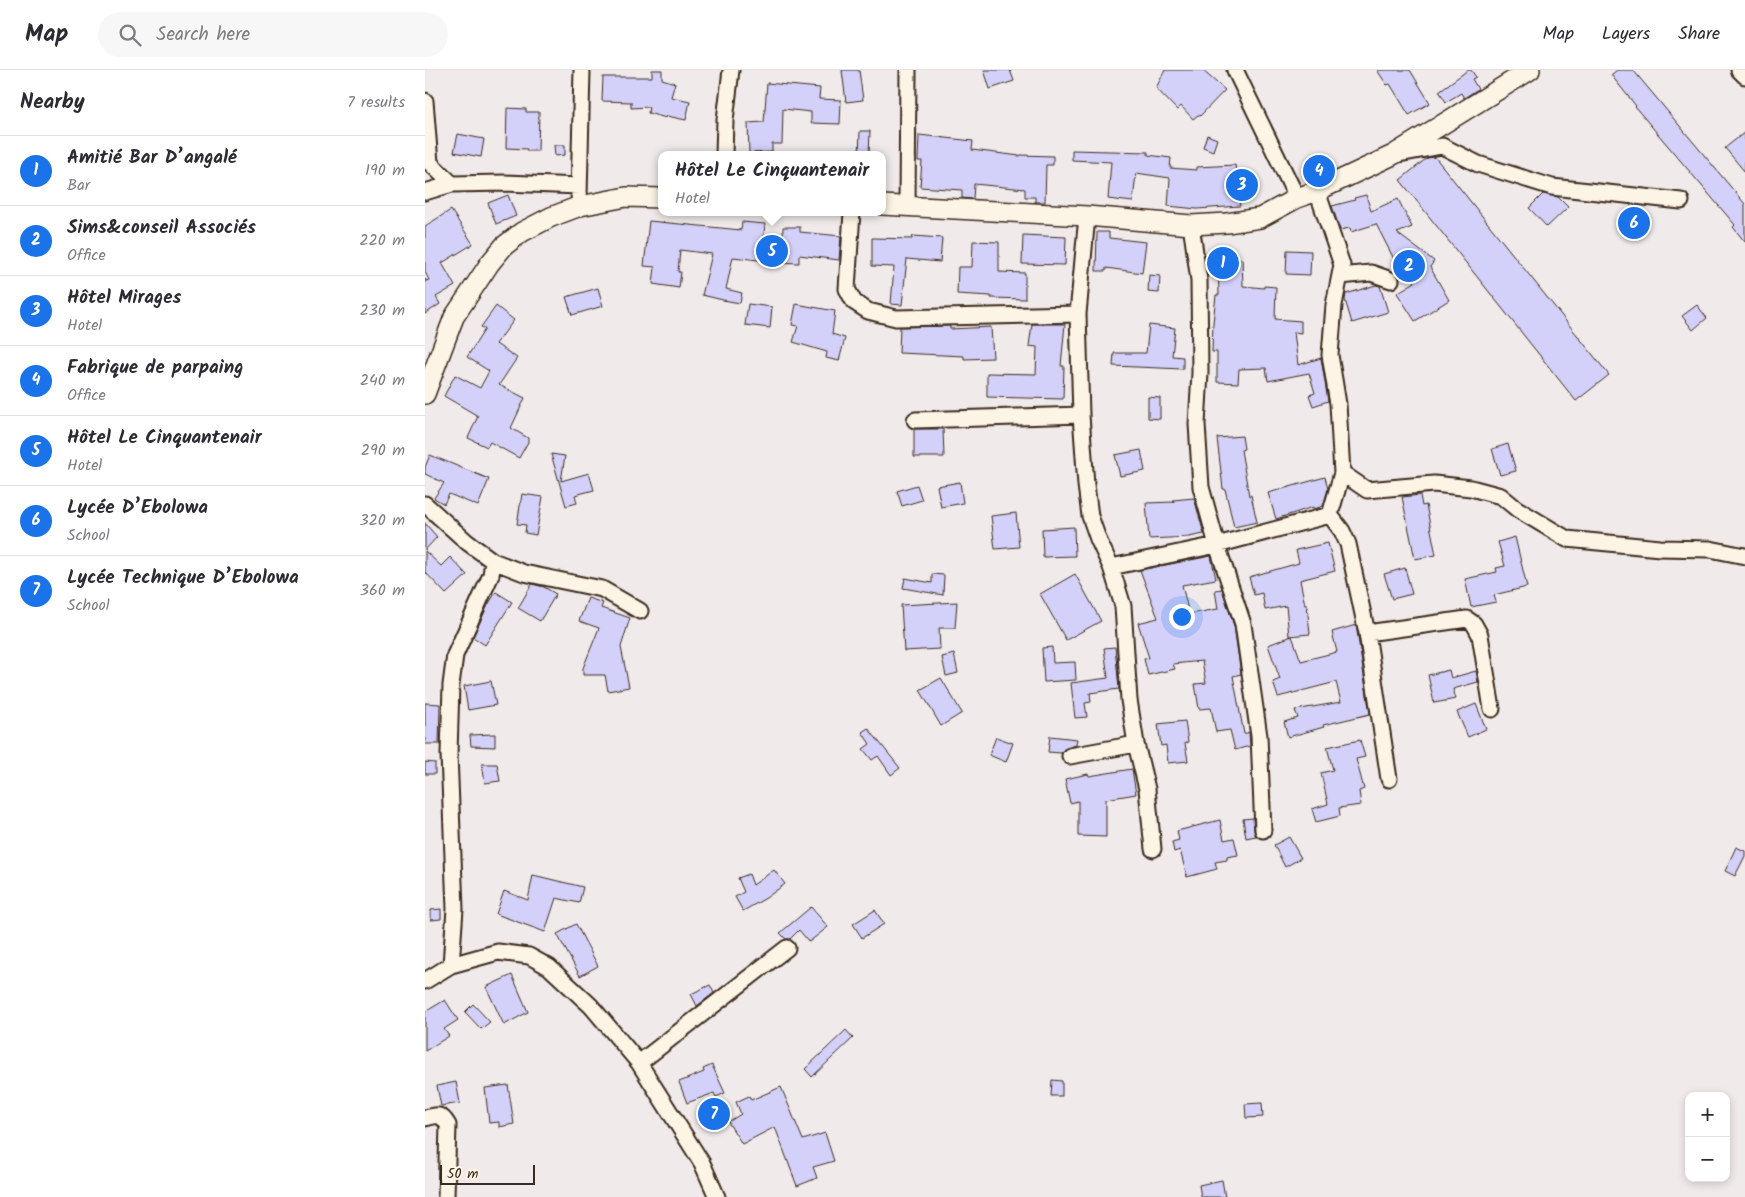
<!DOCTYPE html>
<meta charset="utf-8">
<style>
:root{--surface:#fff;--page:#f7f7f7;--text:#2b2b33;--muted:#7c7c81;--line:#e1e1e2;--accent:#1a73e8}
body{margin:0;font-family:Kalam,sans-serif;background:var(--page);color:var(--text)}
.controls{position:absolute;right:15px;bottom:15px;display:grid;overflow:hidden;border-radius:10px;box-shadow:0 2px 8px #0003}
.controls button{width:45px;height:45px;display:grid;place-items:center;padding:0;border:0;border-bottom:1px solid var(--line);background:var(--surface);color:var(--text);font:25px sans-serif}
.scale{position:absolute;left:15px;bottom:12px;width:95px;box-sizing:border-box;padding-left:5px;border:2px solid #3b2a1e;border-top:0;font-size:14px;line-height:18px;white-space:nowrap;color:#3b2a1e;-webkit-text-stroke:4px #fcf5e5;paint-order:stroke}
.you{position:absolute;left:756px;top:546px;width:18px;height:18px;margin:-12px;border:4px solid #fff;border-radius:50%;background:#1a73e8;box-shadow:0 0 0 8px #1a73e833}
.badge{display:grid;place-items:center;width:32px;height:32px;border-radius:50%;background:var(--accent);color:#fff;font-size:16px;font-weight:700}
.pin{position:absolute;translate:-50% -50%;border:2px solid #fff;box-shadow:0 1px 5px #0006}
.popup{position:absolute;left:233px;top:81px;width:228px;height:65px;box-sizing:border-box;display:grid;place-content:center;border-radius:10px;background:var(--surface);filter:drop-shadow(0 1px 4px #0005);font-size:16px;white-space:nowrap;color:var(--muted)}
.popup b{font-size:19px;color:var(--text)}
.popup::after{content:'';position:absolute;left:50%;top:100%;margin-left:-10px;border:10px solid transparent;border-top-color:var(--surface)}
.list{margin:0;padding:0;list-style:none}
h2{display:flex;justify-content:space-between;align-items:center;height:65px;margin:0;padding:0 20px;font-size:21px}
h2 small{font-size:16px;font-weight:400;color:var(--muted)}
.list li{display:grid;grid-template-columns:32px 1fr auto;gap:15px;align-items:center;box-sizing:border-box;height:70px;padding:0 20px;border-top:1px solid var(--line)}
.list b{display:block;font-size:19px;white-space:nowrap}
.list p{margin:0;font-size:16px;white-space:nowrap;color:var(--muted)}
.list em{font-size:16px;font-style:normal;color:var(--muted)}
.icon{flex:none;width:28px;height:28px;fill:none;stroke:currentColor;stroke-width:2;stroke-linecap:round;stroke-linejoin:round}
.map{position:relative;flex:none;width:1320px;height:1127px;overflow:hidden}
header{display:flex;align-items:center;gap:30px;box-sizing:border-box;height:70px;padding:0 25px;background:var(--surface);border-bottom:1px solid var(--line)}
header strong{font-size:24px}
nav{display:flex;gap:28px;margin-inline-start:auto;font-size:18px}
.search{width:350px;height:45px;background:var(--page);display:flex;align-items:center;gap:12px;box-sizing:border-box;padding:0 18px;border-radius:28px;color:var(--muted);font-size:19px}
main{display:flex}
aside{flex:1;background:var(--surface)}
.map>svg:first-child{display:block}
.building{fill:#d3d1fa;stroke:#3b2a1e}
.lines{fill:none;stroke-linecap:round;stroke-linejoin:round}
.minor-casing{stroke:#3b2a1e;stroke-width:19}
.tertiary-casing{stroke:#3b2a1e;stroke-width:22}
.minor{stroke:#fcf5e5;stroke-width:15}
.tertiary{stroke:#fcf5e5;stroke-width:19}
</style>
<header>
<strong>Map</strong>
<div class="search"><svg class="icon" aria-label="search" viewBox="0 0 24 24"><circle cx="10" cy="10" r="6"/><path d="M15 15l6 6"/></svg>Search here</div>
<nav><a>Map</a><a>Layers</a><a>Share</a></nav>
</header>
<main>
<aside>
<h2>Nearby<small>7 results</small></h2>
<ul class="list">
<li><span class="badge">1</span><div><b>Amitié Bar D’angalé</b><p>Bar</p></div><em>190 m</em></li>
<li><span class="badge">2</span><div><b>Sims&amp;conseil Associés</b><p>Office</p></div><em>220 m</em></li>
<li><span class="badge">3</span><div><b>Hôtel Mirages</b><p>Hotel</p></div><em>230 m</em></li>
<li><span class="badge">4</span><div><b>Fabrique de parpaing</b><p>Office</p></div><em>240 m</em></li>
<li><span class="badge">5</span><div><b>Hôtel Le Cinquantenair</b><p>Hotel</p></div><em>290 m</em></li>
<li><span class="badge">6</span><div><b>Lycée D’Ebolowa</b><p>School</p></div><em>320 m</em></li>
<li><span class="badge">7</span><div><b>Lycée Technique D’Ebolowa</b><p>School</p></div><em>360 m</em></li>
</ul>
</aside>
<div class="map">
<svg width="1320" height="1127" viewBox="0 0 1320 1127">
<rect width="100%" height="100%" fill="#f0eaeb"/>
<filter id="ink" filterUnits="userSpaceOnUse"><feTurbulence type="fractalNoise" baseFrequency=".02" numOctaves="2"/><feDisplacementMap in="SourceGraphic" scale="10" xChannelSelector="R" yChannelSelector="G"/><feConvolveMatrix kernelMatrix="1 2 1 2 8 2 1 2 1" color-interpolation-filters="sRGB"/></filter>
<g filter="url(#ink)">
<path class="building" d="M227 0H237V9L250 13 246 27 265 31 261 50 242 46 241 48 223 43 224 37 206 38V32L177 31 178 7H227Z
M417 0H434L438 30 421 32Z
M559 0H585L589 11 565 19Z
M740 0H777L800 20 775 46 773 45 768 49 756 36 752 40 731 18Z
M952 0H985L1005 33 984 45 965 14 962 15Z
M1043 0H1046L1051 7 1047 9 1053 19 1039 28 1036 23 1021 32 1014 21Z
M1192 0H1208L1320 134V172L1308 157 1310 155 1210 37 1211 36 1186 5Z
M342 13 395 18 394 29 416 30 415 54 386 53V42L358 39 357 74H347V82L324 83 323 53 339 52Z
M82 38 101 39V42H114L113 81H102V79L81 78Z
M435 61H445L444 85H434Z
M1320 62V102L1300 78Z
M33 64 59 69 56 87 29 82Z
M494 65 548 71 547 80 595 86V85L628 86V95H621L620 132H610V127H600V119L549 114 548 129 537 128V120L495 117 497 91H493Z
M782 65 792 69 788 81 778 77Z
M129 75H140V85L130 86Z
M647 80 723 82V85L746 88 745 98 772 100V97L810 95 815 136 772 139 743 136 745 108 711 103 708 132 683 129 686 92 647 90Z
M1010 87 1184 305 1151 331 975 110 1002 88Z
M1118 124 1133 127 1143 137 1122 157 1104 138Z
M83 125 91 146 71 154 63 133Z
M941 125 946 141 973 129 987 157 972 163 1009 191 1005 197 1024 230 990 251 972 223 990 212 989 210 999 204 978 189 971 193 951 154 926 162 925 158 915 160 907 136 930 130 929 128Z
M26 140 48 174 17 193 30 216 11 227 15 234 0 244V209L1 211 4 210 0 202V156Z
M224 151 316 160 317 152 340 154 338 173H358V157H375V162L416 166 414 190 374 185V193L350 192 308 187 301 219 317 223 315 233 298 230 277 225 287 184 255 180 253 202H256L254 218 228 214 230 197 219 196Z
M672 162H684V168L721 172 717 203 681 198V201H671Z
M598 165 641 167 640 195 597 194Z
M488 166 517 168 515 192 482 189 477 235 466 234 469 197 447 196V168L487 169Z
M548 171 574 172V202L600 203V229L566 228V226L532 224 533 197H547Z
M862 180 886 181 885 205 861 204Z
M817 189 818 216 839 218V216L851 217 850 249 876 251V263L869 262 873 295 896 288 903 331 888 336 884 325 890 323 884 303 843 311 841 298 814 299 813 313 792 312V282H787L788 253 791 225H794L793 190Z
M724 205 735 206 734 223 723 222Z
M951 215 955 216 963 242 927 253 920 230 921 224Z
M173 218 178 236 147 245 141 227Z
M323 234 347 237 345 258 320 255Z
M371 234 410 241 407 264 420 268 414 291 401 288 402 282 368 272 373 256 367 255Z
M1272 235 1282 248 1268 260 1257 246Z
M71 236 89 250 71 274 92 288 74 315 100 328 86 358 103 368V372L94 388 65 372 62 377 43 368 53 346 19 326 30 305 55 318 64 301 42 287 60 259 56 257Z
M607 254H640L636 296H639L638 329 562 327V303L611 304 612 277 604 276Z
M724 255 750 258 747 286 758 287V299L688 296 689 283H721Z
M525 256V259L566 257 568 288 539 289V286L474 283 475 257Z
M723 327 735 328V349L723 348Z
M489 359H518L519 387H489Z
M817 366 819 379 816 380 824 426 826 425 832 452 809 457 800 419H798L792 368Z
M1083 374 1091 401 1075 405 1067 379Z
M716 380 720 401 695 406 690 385Z
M126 384 140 386 136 411 164 403 169 420 150 425 152 433 141 436Z
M5 385 64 409 53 436 24 424 19 434 9 428 19 413 0 404V397Z
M900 407 903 419 898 436 889 439 888 437 851 449 843 423Z
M535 412 538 433 516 437 512 416Z
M492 415 497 430 477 436 472 421Z
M97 424 118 427 111 465 100 463 101 455 92 454Z
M995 425 997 436 1001 435 1011 485 990 489 977 427Z
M769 428 779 464 764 467 724 469 721 433 749 432 748 430Z
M591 443 594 477 570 479 566 446Z
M0 453 12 467 0 480Z
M649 457 650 486 618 487 617 459Z
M1090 467 1102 517 1069 525 1071 532 1046 537 1040 509 1072 502 1071 498 1080 496 1073 472Z
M903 473 910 501 875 510 880 535H882L885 564 864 566 861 536 840 540 837 523 829 525 824 507 874 493 871 480Z
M0 481 16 496 25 487 42 505 21 524 0 502Z
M786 486 791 509 757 515 764 544 793 539 790 520 797 519 809 556 816 604 808 606 819 664 824 662 825 676 810 680 805 660 791 662 786 638 774 639 770 614 781 613 777 591 748 594 750 599 723 605 719 589 724 588 713 553 733 548 715 500Z
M980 498 987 524 967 529 959 504Z
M507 504 519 505 518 525 478 518 480 508 507 513Z
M650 504 676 551 641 570 615 524Z
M107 514 119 517 131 524 115 551 93 538Z
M71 522 87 532 60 575 48 567 63 535Z
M163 528 178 533 176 538 205 548 196 577 204 617 183 621 180 605H158V598L174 558 154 551Z
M532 532 530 558H514L515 579 479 581 476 535Z
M931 555 945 644 898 655 899 657 863 667 859 652 873 648 870 640 916 632 911 612 853 627 848 612 855 609 843 575 867 566 876 591 912 582 907 562Z
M627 577 628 593 650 592 651 610 619 612 617 578Z
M690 577 694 619 665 623 666 632 660 633 662 647 650 648 646 613 683 608 679 578Z
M529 584 533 603 521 606 517 587Z
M1024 600 1026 608 1051 601 1053 612 1028 619 1031 629 1009 633 1003 605Z
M516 608 537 643 516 656 495 620Z
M66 611 71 635 43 640 39 616Z
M0 633 15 634 14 674H0Z
M1051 634 1061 659 1043 667 1032 642Z
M760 651 763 672 760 673 763 691 743 693 741 675 736 676 733 654Z
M443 658 475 698 466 705 453 686 447 690 438 679 445 674 437 662Z
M70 664V677L46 676 45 665Z
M625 666 652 669 651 675 639 679 636 683 623 682Z
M571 667 588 673 581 692 564 685Z
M935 670 940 687 931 689 939 719 934 721 936 735 914 738 915 746 891 752 887 739 903 734 896 703 908 700 902 677Z
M0 692 10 693V704H0Z
M57 694H72L75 711 60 713Z
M707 699 711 724 681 729V767L653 766V731L645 733 640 709 663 704 664 706Z
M828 748 829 761 831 766 821 768 818 749Z
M795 750 799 770 809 768 813 785 802 787V790L790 792 792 799 762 807 755 780 749 782 747 772 754 770 752 761Z
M864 767 876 788 860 797 849 775Z
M1311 777 1320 781V786L1310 806 1300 801Z
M349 800 360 814 341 828 318 841 310 827 319 822 313 808 324 804 328 815Z
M108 805 158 817 154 833 131 828 120 862 71 844 79 821 103 830Z
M386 837 403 857 384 872 374 860 365 869H361L355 863Z
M16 839V849L6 850V840Z
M450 840 459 854 437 868 428 854Z
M151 854 173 896 155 906 132 864Z
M87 905 103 942 79 955 61 917Z
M285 915 289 923 272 936 266 924Z
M20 930 33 950 19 959 24 966 0 981V942Z
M48 934 65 952 56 959 40 942Z
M421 960 428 968 387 1007 380 999Z
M287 995 300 1023 291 1027 289 1023 262 1033 254 1012 279 1002 278 999Z
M627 1010 637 1011V1026H626Z
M31 1012 35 1033 16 1036 12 1016Z
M83 1015 89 1054 74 1057V1052L64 1053 60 1018Z
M356 1017 378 1070 400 1063 409 1091 388 1097 392 1108 372 1116 350 1057 317 1074 303 1052 316 1044 311 1032 324 1026 326 1030Z
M837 1033 838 1047 821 1048 820 1034Z
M797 1110 800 1127H776L774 1115Z"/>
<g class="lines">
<g class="minor-casing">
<path id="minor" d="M810 0 872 128
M1314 0 1320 6
M0 31 5 93 27 114
M974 84 1017 76 1053 94 1127 117 1256 131
M299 85 300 50 306 0
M892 121 917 195 909 235 905 285 913 334 917 403 905 445 917 461 923 474 942 563 964 709
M0 122 27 114 80 113 154 116
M154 126 157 0
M482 136 483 0
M427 142 422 219 429 232 443 241 471 248 653 244
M662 146 653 244 656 345 661 415 665 446 673 469 686 497 698 536 704 630 711 674 722 719 728 779
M766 155 774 210 775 303 772 354 776 417 792 475 818 554 834 666 838 760
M915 206 946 203 966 210
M490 350 656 345
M917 403 942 420 1009 414 1046 418 1076 426 1092 439 1142 469 1235 478 1285 479 1320 486
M0 434 42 472 68 491 99 503 177 519 215 541
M686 497 792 475 905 445
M942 563 1042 549 1049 554 1055 565 1067 639
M645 686 711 674
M26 895 30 839 24 684 26 615 30 585 66 505 68 491
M0 911 26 895 73 882 104 886 124 897 166 936 214 993 277 1093 292 1127
M214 993 362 878
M0 1048C12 1045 16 1043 23 1055L21 1127"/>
</g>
<g class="tertiary-casing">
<path id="tertiary" d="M457 135 662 146 766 155 802 153 835 148 872 128 892 121 968 85 1105 0
M0 324 29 247 65 193 79 176 97 162 126 147 155 136 201 127 237 128"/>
</g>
<use href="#minor" class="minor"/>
<use href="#tertiary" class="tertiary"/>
</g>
</g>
</svg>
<div class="controls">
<button>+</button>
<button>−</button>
</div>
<div class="scale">50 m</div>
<div class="you"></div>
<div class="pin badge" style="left:798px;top:193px">1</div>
<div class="pin badge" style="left:984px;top:196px">2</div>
<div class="pin badge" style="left:817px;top:115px">3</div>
<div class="pin badge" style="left:894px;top:101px">4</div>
<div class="pin badge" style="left:347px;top:181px">5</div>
<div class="popup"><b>Hôtel Le Cinquantenair</b>Hotel</div>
<div class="pin badge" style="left:1209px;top:153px">6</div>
<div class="pin badge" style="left:289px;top:1044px">7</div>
</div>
</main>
